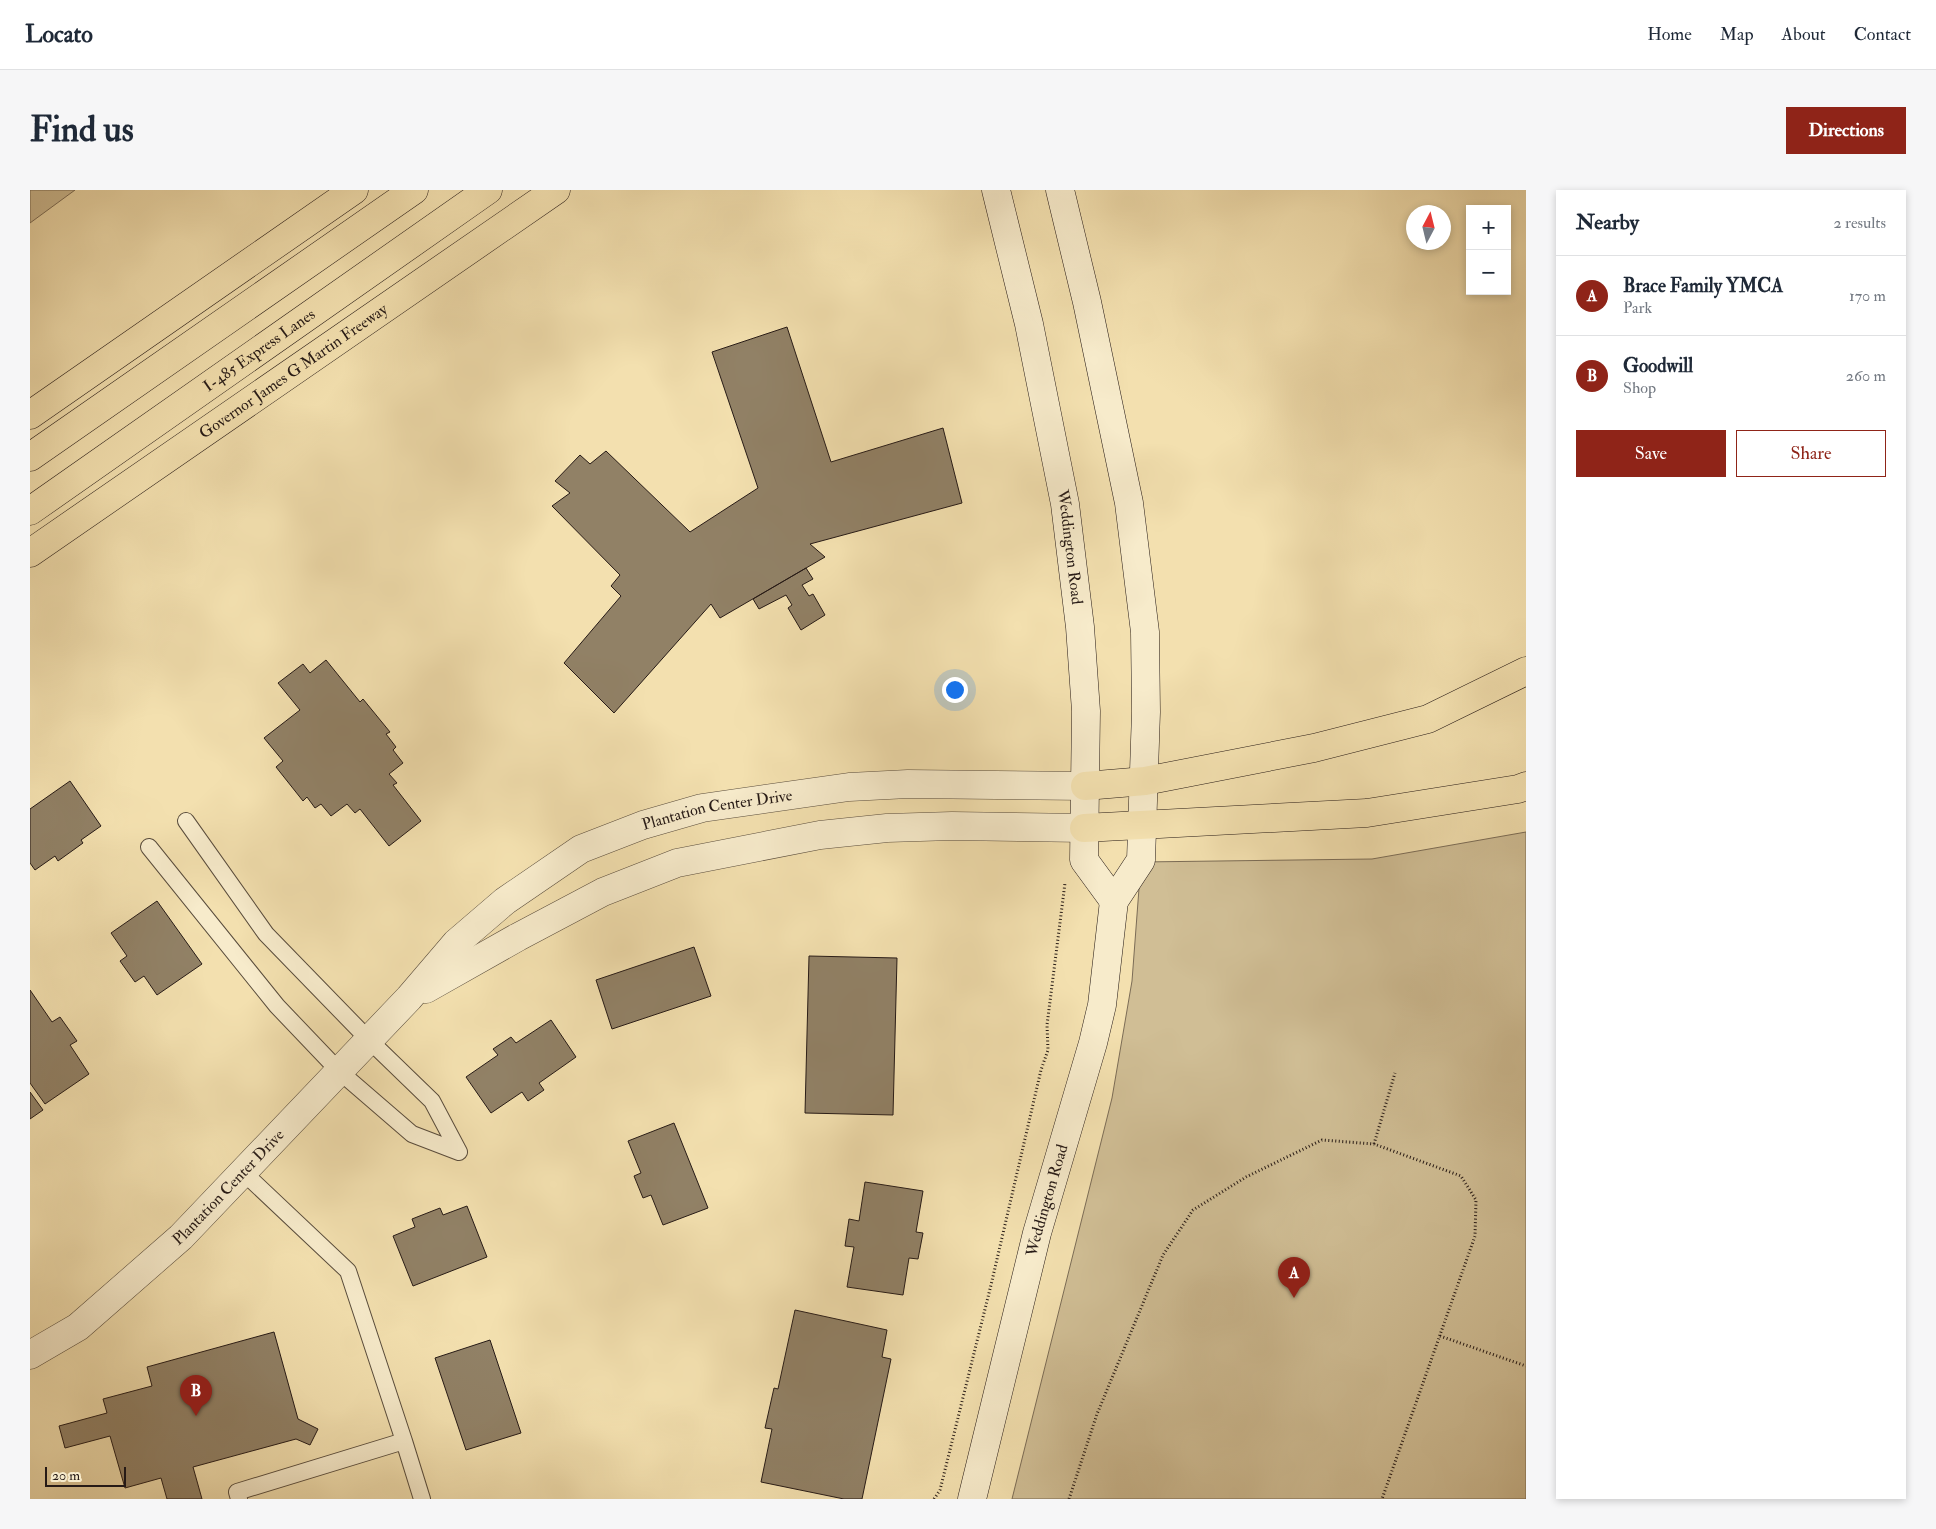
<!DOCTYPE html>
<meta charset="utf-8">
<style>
:root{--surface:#fff;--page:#f6f6f7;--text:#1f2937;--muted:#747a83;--line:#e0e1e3;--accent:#8f2418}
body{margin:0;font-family:"IM FELL Double Pica",serif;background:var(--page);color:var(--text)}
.controls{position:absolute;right:15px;top:15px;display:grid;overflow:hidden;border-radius:0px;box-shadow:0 2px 8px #0003}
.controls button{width:45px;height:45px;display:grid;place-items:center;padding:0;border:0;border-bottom:1px solid var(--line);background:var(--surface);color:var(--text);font:25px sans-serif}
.compass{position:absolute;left:1376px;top:15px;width:45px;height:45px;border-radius:50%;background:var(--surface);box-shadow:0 2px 8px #0003;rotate:7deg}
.scale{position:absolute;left:15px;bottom:12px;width:81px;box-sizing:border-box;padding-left:5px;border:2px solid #261a16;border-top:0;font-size:14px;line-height:18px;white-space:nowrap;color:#261a16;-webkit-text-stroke:4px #f7ebcb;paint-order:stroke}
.you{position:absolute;left:924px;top:499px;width:18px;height:18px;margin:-12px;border:4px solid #fff;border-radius:50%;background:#1a73e8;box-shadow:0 0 0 8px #1a73e833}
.badge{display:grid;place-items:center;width:32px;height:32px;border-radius:50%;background:var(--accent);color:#fff;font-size:16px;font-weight:700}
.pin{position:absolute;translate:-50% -41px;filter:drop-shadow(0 1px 2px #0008)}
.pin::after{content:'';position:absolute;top:26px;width:18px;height:15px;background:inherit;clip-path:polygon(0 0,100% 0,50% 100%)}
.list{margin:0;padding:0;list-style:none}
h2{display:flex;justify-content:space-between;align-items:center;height:65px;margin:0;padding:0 20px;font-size:21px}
h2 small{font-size:16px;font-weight:400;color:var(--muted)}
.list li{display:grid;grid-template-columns:32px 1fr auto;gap:15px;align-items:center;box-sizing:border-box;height:80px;padding:0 20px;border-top:1px solid var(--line)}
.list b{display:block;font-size:19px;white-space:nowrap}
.list p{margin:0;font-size:16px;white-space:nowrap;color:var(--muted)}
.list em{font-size:16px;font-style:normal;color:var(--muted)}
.actions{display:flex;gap:10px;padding:15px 20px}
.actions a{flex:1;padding:11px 0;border:1px solid var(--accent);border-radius:0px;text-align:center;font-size:18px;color:var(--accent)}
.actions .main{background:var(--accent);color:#fff}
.map{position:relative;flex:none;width:1496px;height:1309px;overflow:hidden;border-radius:0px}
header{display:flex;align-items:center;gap:30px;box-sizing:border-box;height:70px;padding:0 25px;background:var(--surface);border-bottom:1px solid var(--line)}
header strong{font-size:24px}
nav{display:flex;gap:28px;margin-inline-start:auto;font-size:18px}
.intro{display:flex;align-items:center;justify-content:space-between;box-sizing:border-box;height:120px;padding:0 30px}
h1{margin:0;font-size:35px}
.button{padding:12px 22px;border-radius:0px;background:var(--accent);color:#fff;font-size:18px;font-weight:700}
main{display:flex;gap:30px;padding:0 30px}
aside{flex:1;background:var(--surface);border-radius:0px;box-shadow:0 2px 8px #0003}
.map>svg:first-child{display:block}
.green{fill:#d0be95;stroke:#7b6c56}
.building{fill:#918166;stroke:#261a16}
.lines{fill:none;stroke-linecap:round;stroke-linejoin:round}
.lane-casing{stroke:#594c3c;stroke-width:18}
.street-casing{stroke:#594c3c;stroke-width:29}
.secondary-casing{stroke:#261a16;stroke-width:29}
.highway-casing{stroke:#261a16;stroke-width:29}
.path{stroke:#261a16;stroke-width:3;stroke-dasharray:1 2.5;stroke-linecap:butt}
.lane{stroke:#f7ebcb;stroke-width:16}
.street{stroke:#f7ebcb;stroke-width:28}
.secondary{stroke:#f7ebcb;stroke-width:28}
.highway{stroke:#f3e0af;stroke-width:28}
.labels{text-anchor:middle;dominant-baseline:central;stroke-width:4;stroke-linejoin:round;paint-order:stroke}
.street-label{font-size:16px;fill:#261a16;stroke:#f7ebcb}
</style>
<header>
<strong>Locato</strong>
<nav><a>Home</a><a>Map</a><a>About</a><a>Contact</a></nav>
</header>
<div class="intro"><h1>Find us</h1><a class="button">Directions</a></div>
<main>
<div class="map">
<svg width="1496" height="1309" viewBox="0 0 1496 1309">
<rect width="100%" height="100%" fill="#f3e0af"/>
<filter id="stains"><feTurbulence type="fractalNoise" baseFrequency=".004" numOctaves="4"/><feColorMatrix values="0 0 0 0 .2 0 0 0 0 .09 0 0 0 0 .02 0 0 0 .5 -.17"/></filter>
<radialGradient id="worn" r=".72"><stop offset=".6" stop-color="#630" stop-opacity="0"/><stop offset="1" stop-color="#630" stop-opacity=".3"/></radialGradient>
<path class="green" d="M0 0H45L0 33Z
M1496 642V1309H982L1082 908 1102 791 1111 672 1342 669Z"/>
<path class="building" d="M757 137 801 272 913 238 932 313 780 354 795 367 690 428 681 414 584 523 534 473 591 406 581 396 590 385 522 316 540 303 525 291 550 265 560 274 576 261 660 342 728 298 682 162Z
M776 378 783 389 772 395 779 406 783 404 795 425 771 440 758 418 762 415 756 405 729 419 723 409Z
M296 470 330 512 333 509 360 542 356 544 366 557 363 560 373 573 359 584 367 593 363 595 391 631 359 656 330 619 325 623 317 614 301 626 291 614 285 618 277 607 273 611 246 577 253 571 234 548 270 520 248 493 273 474 280 483Z
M40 591 71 636 51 650 53 653 28 671 25 666 5 680 0 673V619Z
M127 711 172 774 127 805 114 786 105 792 90 771 97 766 81 743Z
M664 757 681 806 582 839 566 790Z
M779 766 867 768 863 925 775 923Z
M0 800 22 832 30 827 47 851 40 855 59 884 15 914 0 893Z
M521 830 546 867 509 893 514 900 498 911 492 902 461 923 436 887 468 865 463 859 481 847 486 853Z
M0 902 13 920 0 929Z
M644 933 678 1018 633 1035 621 1005 613 1008 604 986 611 983 598 951Z
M835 992 893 1001 886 1042 893 1043 888 1069 879 1068 873 1105 817 1097 824 1057 815 1056 819 1029 829 1031Z
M437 1016 457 1067 383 1096 363 1046 385 1037 382 1029 410 1018 413 1025Z
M765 1120 857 1140 852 1167 861 1169 832 1309H814L731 1292 742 1239 735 1238 744 1198 748 1199Z
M244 1142 268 1229 288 1239 280 1255 266 1249 163 1277 172 1309H137L131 1288 95 1298 80 1246 35 1258 29 1236 77 1223 73 1209 122 1196 117 1177Z
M460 1150 491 1243 436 1260 405 1168Z"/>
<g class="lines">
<g class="lane-casing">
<path id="lane" d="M119 657 247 816 309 881 382 944 429 962 402 911 339 850 236 744 156 631
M212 981 318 1081 374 1251
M209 1309 207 1302 374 1251 392 1309"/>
</g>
<g class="street-casing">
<g id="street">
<path d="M396 799 488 747 573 702 647 673 790 645 857 638 922 636 1054 638"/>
<path id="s1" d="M0 1165 48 1137 151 1047 379 808 426 753 475 711 551 659 613 635 672 618 819 597 878 594 1055 596"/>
</g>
</g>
<g class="secondary-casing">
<g id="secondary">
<path id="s2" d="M966 0 999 134 1035 314 1050 437 1056 521 1054 670 1084 711"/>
<path id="s3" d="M942 1309 1007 1043 1063 853 1072 815 1084 711 1111 670 1116 522 1115 442 1099 313 1057 112 1030 0"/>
</g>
</g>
<g class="highway-casing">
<g id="highway">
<path d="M0 225 324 0"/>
<path d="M0 267 384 0"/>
<path id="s4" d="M0 321 458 0"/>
<path id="s5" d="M0 363 526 0"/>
<path d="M1055 596 1115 591 1284 558 1398 529 1496 481"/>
<path d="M1054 638 1337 623 1488 599 1496 596"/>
</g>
</g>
<path class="path" d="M1344 954 1365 883
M1410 1146 1496 1176
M904 1309 910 1300 961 1095 1011 880 1018 860 1017 835 1035 693
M1039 1309 1067 1224 1133 1065 1163 1020 1216 987 1292 950 1344 954 1431 986 1446 1010 1445 1046 1352 1309"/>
<use href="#lane" class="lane"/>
<use href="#street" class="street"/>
<use href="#secondary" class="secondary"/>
<use href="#highway" class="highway"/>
</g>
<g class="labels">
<g class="street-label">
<text stroke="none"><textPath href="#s4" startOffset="280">I-485 Express Lanes</textPath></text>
<text stroke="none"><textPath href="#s5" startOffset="320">Governor James G Martin Freeway</textPath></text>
<text stroke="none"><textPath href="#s2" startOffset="365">Weddington Road</textPath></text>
<text stroke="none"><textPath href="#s1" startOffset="894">Plantation Center Drive</textPath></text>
<text stroke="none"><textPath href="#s1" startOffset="261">Plantation Center Drive</textPath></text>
<text stroke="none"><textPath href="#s3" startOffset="308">Weddington Road</textPath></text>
</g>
</g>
<rect width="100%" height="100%" filter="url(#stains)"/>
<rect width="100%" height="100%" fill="url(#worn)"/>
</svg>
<div class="controls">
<button>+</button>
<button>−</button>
</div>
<svg class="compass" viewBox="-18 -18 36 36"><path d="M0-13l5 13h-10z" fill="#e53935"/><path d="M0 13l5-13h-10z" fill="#747a83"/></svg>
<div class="scale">20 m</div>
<div class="you"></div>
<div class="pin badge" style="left:1264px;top:1108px">A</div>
<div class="pin badge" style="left:166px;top:1226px">B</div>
</div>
<aside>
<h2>Nearby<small>2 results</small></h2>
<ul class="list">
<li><span class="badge">A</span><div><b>Brace Family YMCA</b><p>Park</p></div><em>170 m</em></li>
<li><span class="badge">B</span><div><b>Goodwill</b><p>Shop</p></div><em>260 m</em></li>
</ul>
<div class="actions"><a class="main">Save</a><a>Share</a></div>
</aside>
</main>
